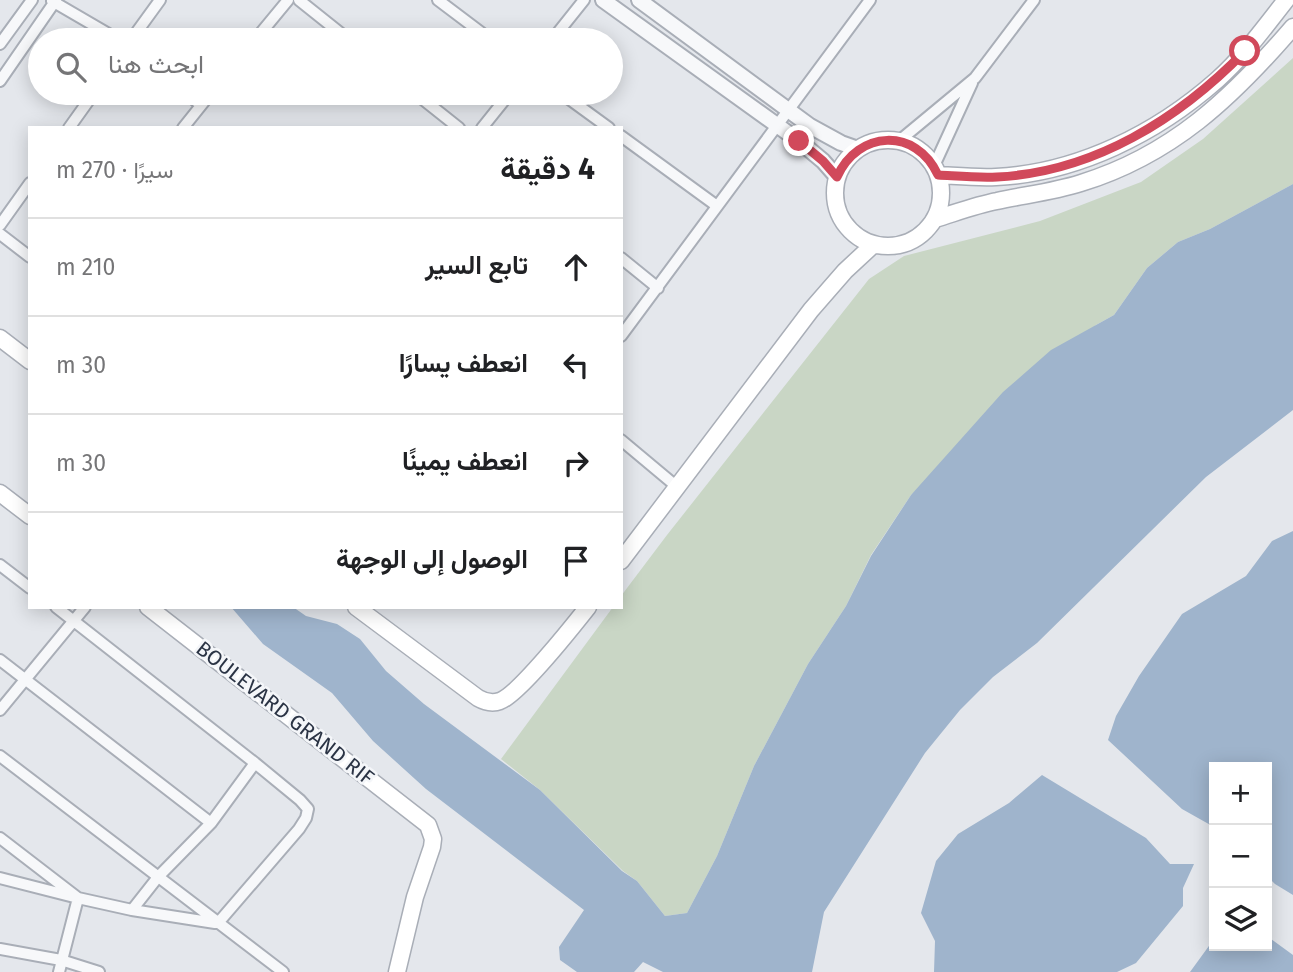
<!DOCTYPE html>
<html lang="ar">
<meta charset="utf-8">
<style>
:root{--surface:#fff;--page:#f2f2f2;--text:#202124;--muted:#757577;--line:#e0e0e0}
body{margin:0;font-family:"Fira Sans",Vazirmatn,sans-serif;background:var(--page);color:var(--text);direction:rtl}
.controls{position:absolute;right:21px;bottom:21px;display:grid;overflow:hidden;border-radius:0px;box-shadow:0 4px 18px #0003}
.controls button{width:63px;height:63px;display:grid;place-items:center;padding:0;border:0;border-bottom:2px solid var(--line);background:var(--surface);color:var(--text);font:35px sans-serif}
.stop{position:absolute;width:21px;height:21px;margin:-16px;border:5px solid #d1495b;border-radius:50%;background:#fff}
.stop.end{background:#d1495b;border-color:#fff;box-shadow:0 2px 7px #0008}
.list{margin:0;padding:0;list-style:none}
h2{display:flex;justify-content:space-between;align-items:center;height:91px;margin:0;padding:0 28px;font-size:30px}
h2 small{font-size:23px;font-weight:400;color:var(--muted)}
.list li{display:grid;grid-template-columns:46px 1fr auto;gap:21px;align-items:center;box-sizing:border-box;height:98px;padding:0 28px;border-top:2px solid var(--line)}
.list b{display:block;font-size:26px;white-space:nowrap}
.list em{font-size:23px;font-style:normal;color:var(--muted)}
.icon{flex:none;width:38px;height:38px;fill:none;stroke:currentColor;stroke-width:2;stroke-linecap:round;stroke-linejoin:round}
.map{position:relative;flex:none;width:1293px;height:972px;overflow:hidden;direction:ltr}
.search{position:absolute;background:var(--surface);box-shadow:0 4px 18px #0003;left:28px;top:28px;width:595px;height:77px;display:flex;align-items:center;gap:18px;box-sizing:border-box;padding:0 24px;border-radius:38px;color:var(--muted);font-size:26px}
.panel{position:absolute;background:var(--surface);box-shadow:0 4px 18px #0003;left:28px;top:126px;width:595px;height:483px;border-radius:0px;direction:rtl}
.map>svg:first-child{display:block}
.green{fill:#c9d6c5}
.water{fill:#9fb4cc}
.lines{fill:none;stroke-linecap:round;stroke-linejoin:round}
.minor-casing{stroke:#a9aeb7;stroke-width:14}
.tertiary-casing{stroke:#a9aeb7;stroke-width:18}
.secondary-casing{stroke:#a9aeb7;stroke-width:19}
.minor{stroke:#f7f8fa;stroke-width:10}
.tertiary{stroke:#f7f8fa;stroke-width:14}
.secondary{stroke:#fff;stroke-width:16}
.route{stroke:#d1495b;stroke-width:9}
.labels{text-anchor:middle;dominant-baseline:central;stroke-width:5;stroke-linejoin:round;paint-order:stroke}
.street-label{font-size:21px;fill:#2b3445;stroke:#f4f6f9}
</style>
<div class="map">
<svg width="1293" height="972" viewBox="0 0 1293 972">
<rect width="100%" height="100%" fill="#e4e7ec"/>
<path class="green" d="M1293 58V184L1210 229 1178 242 1147 268 1114 315 1096 325 911 495 871 555 846 606 808 664 754 766 717 856 687 913 665 916 637 881 623 871 540 790 501 759 613 607H621V596L667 535 869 279 904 256 1040 221 1141 182 1203 139Z"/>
<path class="water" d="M1293 184V410L1206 477 1037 643 993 677 960 710 925 753 824 912 812 972H663L643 962 634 972H577L560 960 559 947 584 910 426 789 373 741 332 693 263 644 231 607H293L306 616 337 624 360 639 386 671 424 704 540 790 622 871 637 881 665 916 687 913 717 856 754 766 808 664 846 606 871 556 911 495 1003 392 1051 350 1114 315 1147 268 1178 242 1210 229Z
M1293 531V895L1275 884 1267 876V767H1214V827L1182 809 1108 740 1116 716 1139 676 1182 614 1246 576 1272 541Z
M1042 775 1146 838 1170 864H1194L1183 888V906L1136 963 1117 972H934L935 941 921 913 936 861 958 834 1009 803Z
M1267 936 1293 955V972H1190L1214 939V946H1267Z"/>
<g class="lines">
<g class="minor-casing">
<path id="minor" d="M299 0 349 40
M438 0 491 40
M52 1 119 40
M131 40 160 0
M255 40 288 0
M552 40 584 0
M0 44 32 0
M0 81 56 0
M186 93 201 105
M415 93 459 128
M561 93 609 128
M69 128 94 93
M183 128 211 93
M482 128 510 93
M621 136 717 206
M899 141 975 78 1034 0
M934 166 972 83
M0 225 30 183
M0 234 30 257
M621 258 658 288
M621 336 870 0
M621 440 676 486
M0 565 30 588
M56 607 255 763 300 800 308 809 306 818 299 829 218 923
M0 660 211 823
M0 710 85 607
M0 756 283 972
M0 838 78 898 132 910 215 923
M0 878 78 898 59 972
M132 910 158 877 211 823 255 763
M0 949 61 960 99 972"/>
</g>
<g class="tertiary-casing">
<path id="tertiary" d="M603 0 799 141 823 161 837 177
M639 0 810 126 841 143 858 149"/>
</g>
<g class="secondary-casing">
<path id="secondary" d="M835 193a53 53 0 1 1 106 0a53 53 0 1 1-106 0Z
M938 175C957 176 977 178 996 177 1078 173 1157 133 1217 80 1243 57 1264 28 1286 0
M935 219C955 213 976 205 997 201 1024 195 1053 192 1081 183 1172 155 1232 98 1293 27
M0 338 30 361
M0 493 30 516
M621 561 811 310 845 271 873 245
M148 607 428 825 433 839 432 847 415 897 397 972
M356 607 478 698C485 702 492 704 500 701 518 695 573 626 588 607"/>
</g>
<use href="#minor" class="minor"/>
<use href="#tertiary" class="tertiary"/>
<use href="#secondary" class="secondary"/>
</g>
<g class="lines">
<path class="route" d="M799 141 823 161 837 177C858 130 916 127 938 175 957 176 977 178 997 177 1094 172 1179 119 1245 51"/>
</g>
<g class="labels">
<g class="street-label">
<text transform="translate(285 713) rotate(38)">BOULEVARD GRAND RIF</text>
</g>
</g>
</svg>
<div class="controls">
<button>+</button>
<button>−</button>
<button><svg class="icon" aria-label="layers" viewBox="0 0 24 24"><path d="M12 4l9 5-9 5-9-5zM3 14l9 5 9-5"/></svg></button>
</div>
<div class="stop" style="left:1245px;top:51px"></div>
<div class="stop end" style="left:799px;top:141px"></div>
<div class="search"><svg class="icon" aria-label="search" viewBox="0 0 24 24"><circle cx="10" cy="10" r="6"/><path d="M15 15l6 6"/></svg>ابحث هنا</div>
<section class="panel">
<h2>4 دقيقة<small>سيرًا · 270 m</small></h2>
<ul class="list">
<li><svg class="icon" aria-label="ahead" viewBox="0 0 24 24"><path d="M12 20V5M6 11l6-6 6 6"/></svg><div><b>تابع السير</b></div><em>210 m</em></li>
<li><svg class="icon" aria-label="left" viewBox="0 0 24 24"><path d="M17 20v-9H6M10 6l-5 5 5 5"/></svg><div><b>انعطف يسارًا</b></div><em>30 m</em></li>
<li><svg class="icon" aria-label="right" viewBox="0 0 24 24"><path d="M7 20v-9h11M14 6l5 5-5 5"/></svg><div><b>انعطف يمينًا</b></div><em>30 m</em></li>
<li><svg class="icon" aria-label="arrive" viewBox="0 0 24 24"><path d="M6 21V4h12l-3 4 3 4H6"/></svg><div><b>الوصول إلى الوجهة</b></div></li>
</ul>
</section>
</div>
